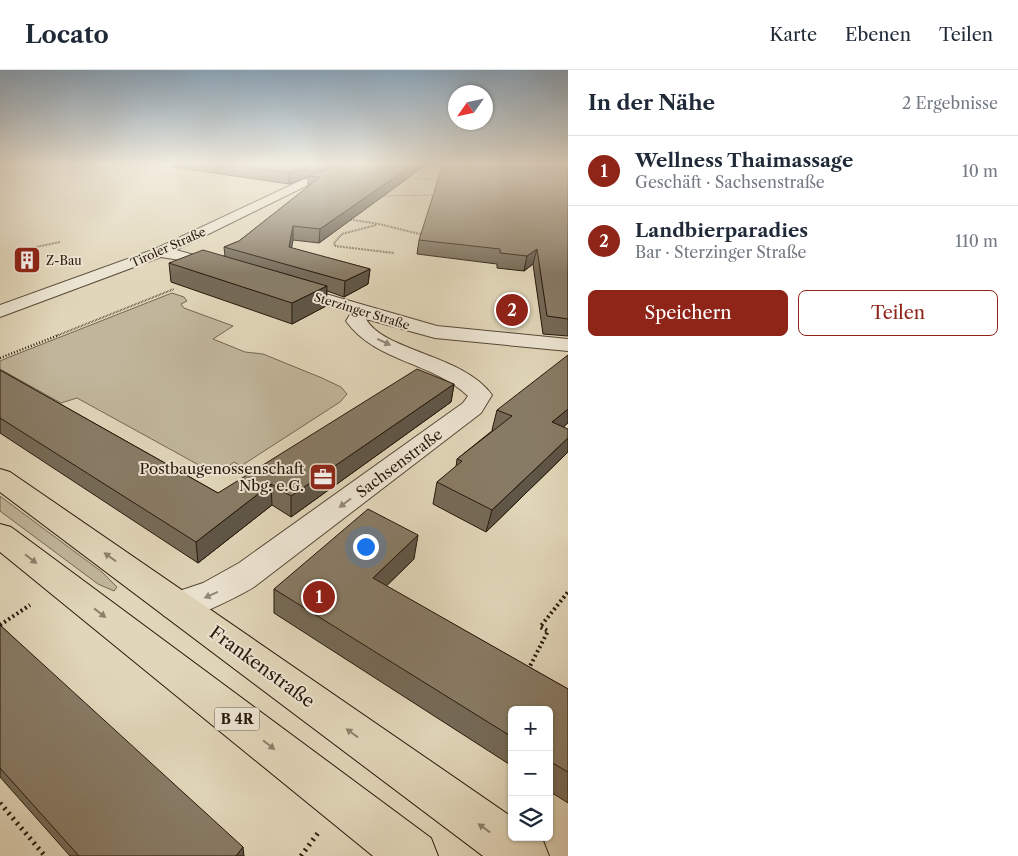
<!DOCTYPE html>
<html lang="de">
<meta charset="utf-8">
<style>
:root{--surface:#fff;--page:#f6f6f7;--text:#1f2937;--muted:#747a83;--line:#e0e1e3;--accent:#8f2418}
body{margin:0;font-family:"Libre Caslon Text",serif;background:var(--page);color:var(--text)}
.controls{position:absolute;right:15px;bottom:15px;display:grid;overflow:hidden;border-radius:8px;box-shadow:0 1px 4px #0004}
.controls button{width:45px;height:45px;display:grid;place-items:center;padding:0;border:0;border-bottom:1px solid var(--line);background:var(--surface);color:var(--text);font:25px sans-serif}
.compass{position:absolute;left:448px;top:15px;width:45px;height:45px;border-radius:50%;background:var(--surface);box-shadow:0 1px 4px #0004;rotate:236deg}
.you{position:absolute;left:365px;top:476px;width:18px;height:18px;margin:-12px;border:4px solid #fff;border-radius:50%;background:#1a73e8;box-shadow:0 0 0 8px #1a73e833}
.badge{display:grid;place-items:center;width:32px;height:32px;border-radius:50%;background:var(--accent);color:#fff;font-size:16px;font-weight:700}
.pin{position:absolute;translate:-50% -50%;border:2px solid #fff;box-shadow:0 1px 5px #0006}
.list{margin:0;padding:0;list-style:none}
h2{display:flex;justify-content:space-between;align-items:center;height:65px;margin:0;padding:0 20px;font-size:21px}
h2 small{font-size:16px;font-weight:400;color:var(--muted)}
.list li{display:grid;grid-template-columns:32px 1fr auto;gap:15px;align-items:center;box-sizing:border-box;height:70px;padding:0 20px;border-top:1px solid var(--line)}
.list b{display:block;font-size:19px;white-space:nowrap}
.list p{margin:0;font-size:16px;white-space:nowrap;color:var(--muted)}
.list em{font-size:16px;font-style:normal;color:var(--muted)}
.actions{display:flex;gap:10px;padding:15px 20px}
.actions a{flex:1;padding:11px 0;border:1px solid var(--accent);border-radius:8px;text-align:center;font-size:18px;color:var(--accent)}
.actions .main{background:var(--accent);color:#fff}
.icon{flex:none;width:28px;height:28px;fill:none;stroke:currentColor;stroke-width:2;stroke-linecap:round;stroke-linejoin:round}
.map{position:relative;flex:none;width:568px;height:786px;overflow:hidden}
header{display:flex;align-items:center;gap:30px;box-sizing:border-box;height:70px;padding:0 25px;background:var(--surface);border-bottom:1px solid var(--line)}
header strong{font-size:24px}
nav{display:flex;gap:28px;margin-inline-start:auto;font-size:18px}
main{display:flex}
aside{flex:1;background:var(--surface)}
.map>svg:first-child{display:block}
.green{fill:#c1b69b;stroke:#746753}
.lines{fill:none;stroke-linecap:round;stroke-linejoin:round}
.street-casing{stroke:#564836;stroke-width:2}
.primary-casing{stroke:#27180b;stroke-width:2}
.path-far4{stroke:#27180b;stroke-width:1;stroke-dasharray:0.5 1;stroke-linecap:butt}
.path-far3{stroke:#27180b;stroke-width:2;stroke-dasharray:0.5 1;stroke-linecap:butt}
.path-far2{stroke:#27180b;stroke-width:2.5;stroke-dasharray:1 2;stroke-linecap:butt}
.path-far1{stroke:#27180b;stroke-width:4;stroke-dasharray:2 3;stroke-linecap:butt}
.path{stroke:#27180b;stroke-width:5;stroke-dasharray:2 4.5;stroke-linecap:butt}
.street{fill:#ece4d2;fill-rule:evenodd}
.primary{fill:#e1d6b9;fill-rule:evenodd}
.wall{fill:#756a57;stroke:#27180b}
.shaded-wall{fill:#5f5647;stroke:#27180b}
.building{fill:#887b65;stroke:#27180b}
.oneway{fill:#938878}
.oneway2{fill:#8d806b}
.labels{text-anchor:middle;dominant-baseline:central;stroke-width:4;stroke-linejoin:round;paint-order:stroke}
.far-street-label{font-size:12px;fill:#27180b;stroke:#ece4d2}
.far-poi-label{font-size:12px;fill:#27180b;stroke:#ece4d2;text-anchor:start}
.shield{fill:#ece4d2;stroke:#625547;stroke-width:1}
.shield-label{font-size:14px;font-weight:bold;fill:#27180b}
.street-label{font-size:15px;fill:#27180b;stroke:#ece4d2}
.poi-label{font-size:15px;fill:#27180b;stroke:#ece4d2;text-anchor:end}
.near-street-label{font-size:18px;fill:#27180b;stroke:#ece4d2}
</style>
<header>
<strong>Locato</strong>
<nav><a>Karte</a><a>Ebenen</a><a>Teilen</a></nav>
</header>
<main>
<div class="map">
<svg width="568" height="786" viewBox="0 0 568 786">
<rect width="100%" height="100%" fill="#e1d6b9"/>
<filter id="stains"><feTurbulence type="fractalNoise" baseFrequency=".004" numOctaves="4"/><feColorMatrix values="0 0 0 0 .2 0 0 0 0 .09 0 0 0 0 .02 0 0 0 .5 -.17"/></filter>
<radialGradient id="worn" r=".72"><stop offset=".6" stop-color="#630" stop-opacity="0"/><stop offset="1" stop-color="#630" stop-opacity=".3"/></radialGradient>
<path class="green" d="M172 223 184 227 187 231 181 234 184 238 233 256 213 269 245 282 263 284 322 308 341 317 347 324 340 332 241 396 234 392 217 405 77 328 61 333 0 299V291L7 288Z
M0 426 102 502 117 517 114 521 98 514 0 441Z"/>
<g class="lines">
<g class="street-casing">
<path id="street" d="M351 94H365L310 114 176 180 227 194 229 197 227 200 221 202 186 191 161 187 0 247V235L155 179 302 110Z
M291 214 437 256 568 269V281L435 268 366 249C383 281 464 285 492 325L481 343 254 517C241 525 190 551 176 550 172 549 168 547 164 546L159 536 164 526 203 513 239 493 463 333 468 326C433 292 375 292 346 251L351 243 285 223 282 219 285 215Z"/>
</g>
<g class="primary-casing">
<path id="primary" d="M0 399 10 402 512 747V767L542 768 549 786H483L0 422Z
M0 454 11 457 431 768 438 786H373L0 482Z"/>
</g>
<path class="path-far4" d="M413 108 440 110
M379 126 437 125"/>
<path class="path-far3" d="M347 149 379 154 424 165
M376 155 342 164 334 173 335 176 394 183
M36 177 60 172
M56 266 174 219"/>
<path class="path-far2" d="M0 288 59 265"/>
<path class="path-far1" d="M0 555 30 535
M528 600 548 561 540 557 568 522"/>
<path class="path" d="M0 733 45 786
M301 786 318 763"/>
<use href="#street" class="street"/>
<use href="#primary" class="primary"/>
</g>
<path class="wall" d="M172 94H427L319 173 293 170 291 178 370 199 368 214 344 227 327 221 326 236 292 254 171 212 169 193 225 186 224 177 239 171 308 117V107L289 114 173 97Z
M568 94V266L543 264 533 194 524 201 497 198V194L417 184 419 170Z
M0 300 218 423 454 314 451 332 291 447 272 435 198 493 0 363Z
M497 340 564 357 568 382 486 462 433 434 437 412 456 397 457 389 493 360H492Z
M414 489 386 516 568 619V733L549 721V640H512V696L274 543V519Z
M0 555 244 786H70L0 707Z"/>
<path class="shaded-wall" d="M317 94H347L308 106V107L289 114V103Z
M414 94H427L319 173 320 159Z
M293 156V170L289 192V177Z
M537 179 533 194 524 201 527 186Z
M370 199 368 214 344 227 345 211Z
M327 216 326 236 292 254V233Z
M454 314 451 332 291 447V426Z
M568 339V353L546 373 552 352Z
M568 368V382L486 462 492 440Z
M271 414 272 435 198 493 196 472Z
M418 465 414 489 370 532 373 508Z
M243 777 244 786H236Z"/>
<path class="building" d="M222 94H317L289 103Z
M343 94H414L320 159 293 156 289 177 370 199 345 211 224 177 239 171 320 107 308 106Z
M443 94H568V249L547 246 537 179 527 186 500 183V179L419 170Z
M203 180 327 216 292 233 169 193Z
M568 285V339L552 352 568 359V368L492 440 437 412 462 391 457 389 512 346 497 340Z
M417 299 454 314 291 426 271 414 196 472 0 348V300L218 423Z
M368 439 418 465 373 508 568 619V702L549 691V640H512V667L274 519Z
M0 555 243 777 236 786H79L0 698Z"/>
<defs><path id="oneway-solid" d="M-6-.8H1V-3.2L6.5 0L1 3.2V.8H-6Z" transform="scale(1.25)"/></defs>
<g class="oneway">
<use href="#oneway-solid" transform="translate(384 272) rotate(25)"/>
<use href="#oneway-solid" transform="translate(345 433) rotate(143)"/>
<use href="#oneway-solid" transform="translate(211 525) rotate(156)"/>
</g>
<g class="oneway2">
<use href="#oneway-solid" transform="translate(110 487) rotate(-144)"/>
<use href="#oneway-solid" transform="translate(31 489) rotate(38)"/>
<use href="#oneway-solid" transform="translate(100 543) rotate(38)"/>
<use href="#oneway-solid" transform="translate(352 663) rotate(-144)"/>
<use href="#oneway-solid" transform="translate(269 675) rotate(38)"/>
<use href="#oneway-solid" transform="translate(484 758) rotate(-144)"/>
</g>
<linearGradient id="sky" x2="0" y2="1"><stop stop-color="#8ca8be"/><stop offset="0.46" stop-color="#f2ede0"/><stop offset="1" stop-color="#f2ede0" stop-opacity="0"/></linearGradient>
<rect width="568" height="204" fill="url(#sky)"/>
<defs>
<g id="building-square" transform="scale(1.4375)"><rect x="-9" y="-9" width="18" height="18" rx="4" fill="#8f2418" stroke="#ece4d2"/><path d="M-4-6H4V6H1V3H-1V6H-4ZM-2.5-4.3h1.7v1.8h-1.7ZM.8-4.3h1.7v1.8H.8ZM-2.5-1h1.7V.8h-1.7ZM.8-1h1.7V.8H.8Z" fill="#fff"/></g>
<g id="office-square" transform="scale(1.4375)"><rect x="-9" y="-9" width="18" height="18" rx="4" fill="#8f2418" stroke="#ece4d2"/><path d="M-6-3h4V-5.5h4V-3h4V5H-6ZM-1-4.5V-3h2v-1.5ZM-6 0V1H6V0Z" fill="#fff"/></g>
</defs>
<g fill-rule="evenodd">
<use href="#building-square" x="27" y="190"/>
<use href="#office-square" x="323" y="407"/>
</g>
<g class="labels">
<g class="far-street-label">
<text transform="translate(168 177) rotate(-24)">Tiroler Straße</text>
<text transform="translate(362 241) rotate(17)">Sterzinger Straße</text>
</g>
<g class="far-poi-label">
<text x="46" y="190">Z-Bau</text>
</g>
<rect class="shield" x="214.5" y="637.5" width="45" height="23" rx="4"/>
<g class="shield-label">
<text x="237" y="649">B 4R</text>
</g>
<g class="street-label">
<text transform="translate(399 393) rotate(-37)">Sachsenstraße</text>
</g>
<g class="poi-label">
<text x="304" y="398">Postbaugenossenschaft<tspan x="304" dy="17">Nbg. e.G.</tspan></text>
</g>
<g class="near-street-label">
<text transform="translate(262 597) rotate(36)">Frankenstraße</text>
</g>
</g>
<rect width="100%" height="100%" filter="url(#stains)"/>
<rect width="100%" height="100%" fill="url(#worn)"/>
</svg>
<div class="controls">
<button>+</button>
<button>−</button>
<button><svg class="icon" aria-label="layers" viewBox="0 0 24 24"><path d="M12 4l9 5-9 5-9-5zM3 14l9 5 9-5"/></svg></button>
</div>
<svg class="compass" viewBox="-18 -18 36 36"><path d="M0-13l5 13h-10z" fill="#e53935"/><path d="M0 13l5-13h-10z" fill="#747a83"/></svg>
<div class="you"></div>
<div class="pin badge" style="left:319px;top:527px">1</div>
<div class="pin badge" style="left:512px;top:240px">2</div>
</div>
<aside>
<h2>In der Nähe<small>2 Ergebnisse</small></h2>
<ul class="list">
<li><span class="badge">1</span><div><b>Wellness Thaimassage</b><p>Geschäft · Sachsenstraße</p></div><em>10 m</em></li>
<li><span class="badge">2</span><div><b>Landbierparadies</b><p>Bar · Sterzinger Straße</p></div><em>110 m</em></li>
</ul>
<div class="actions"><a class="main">Speichern</a><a>Teilen</a></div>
</aside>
</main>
